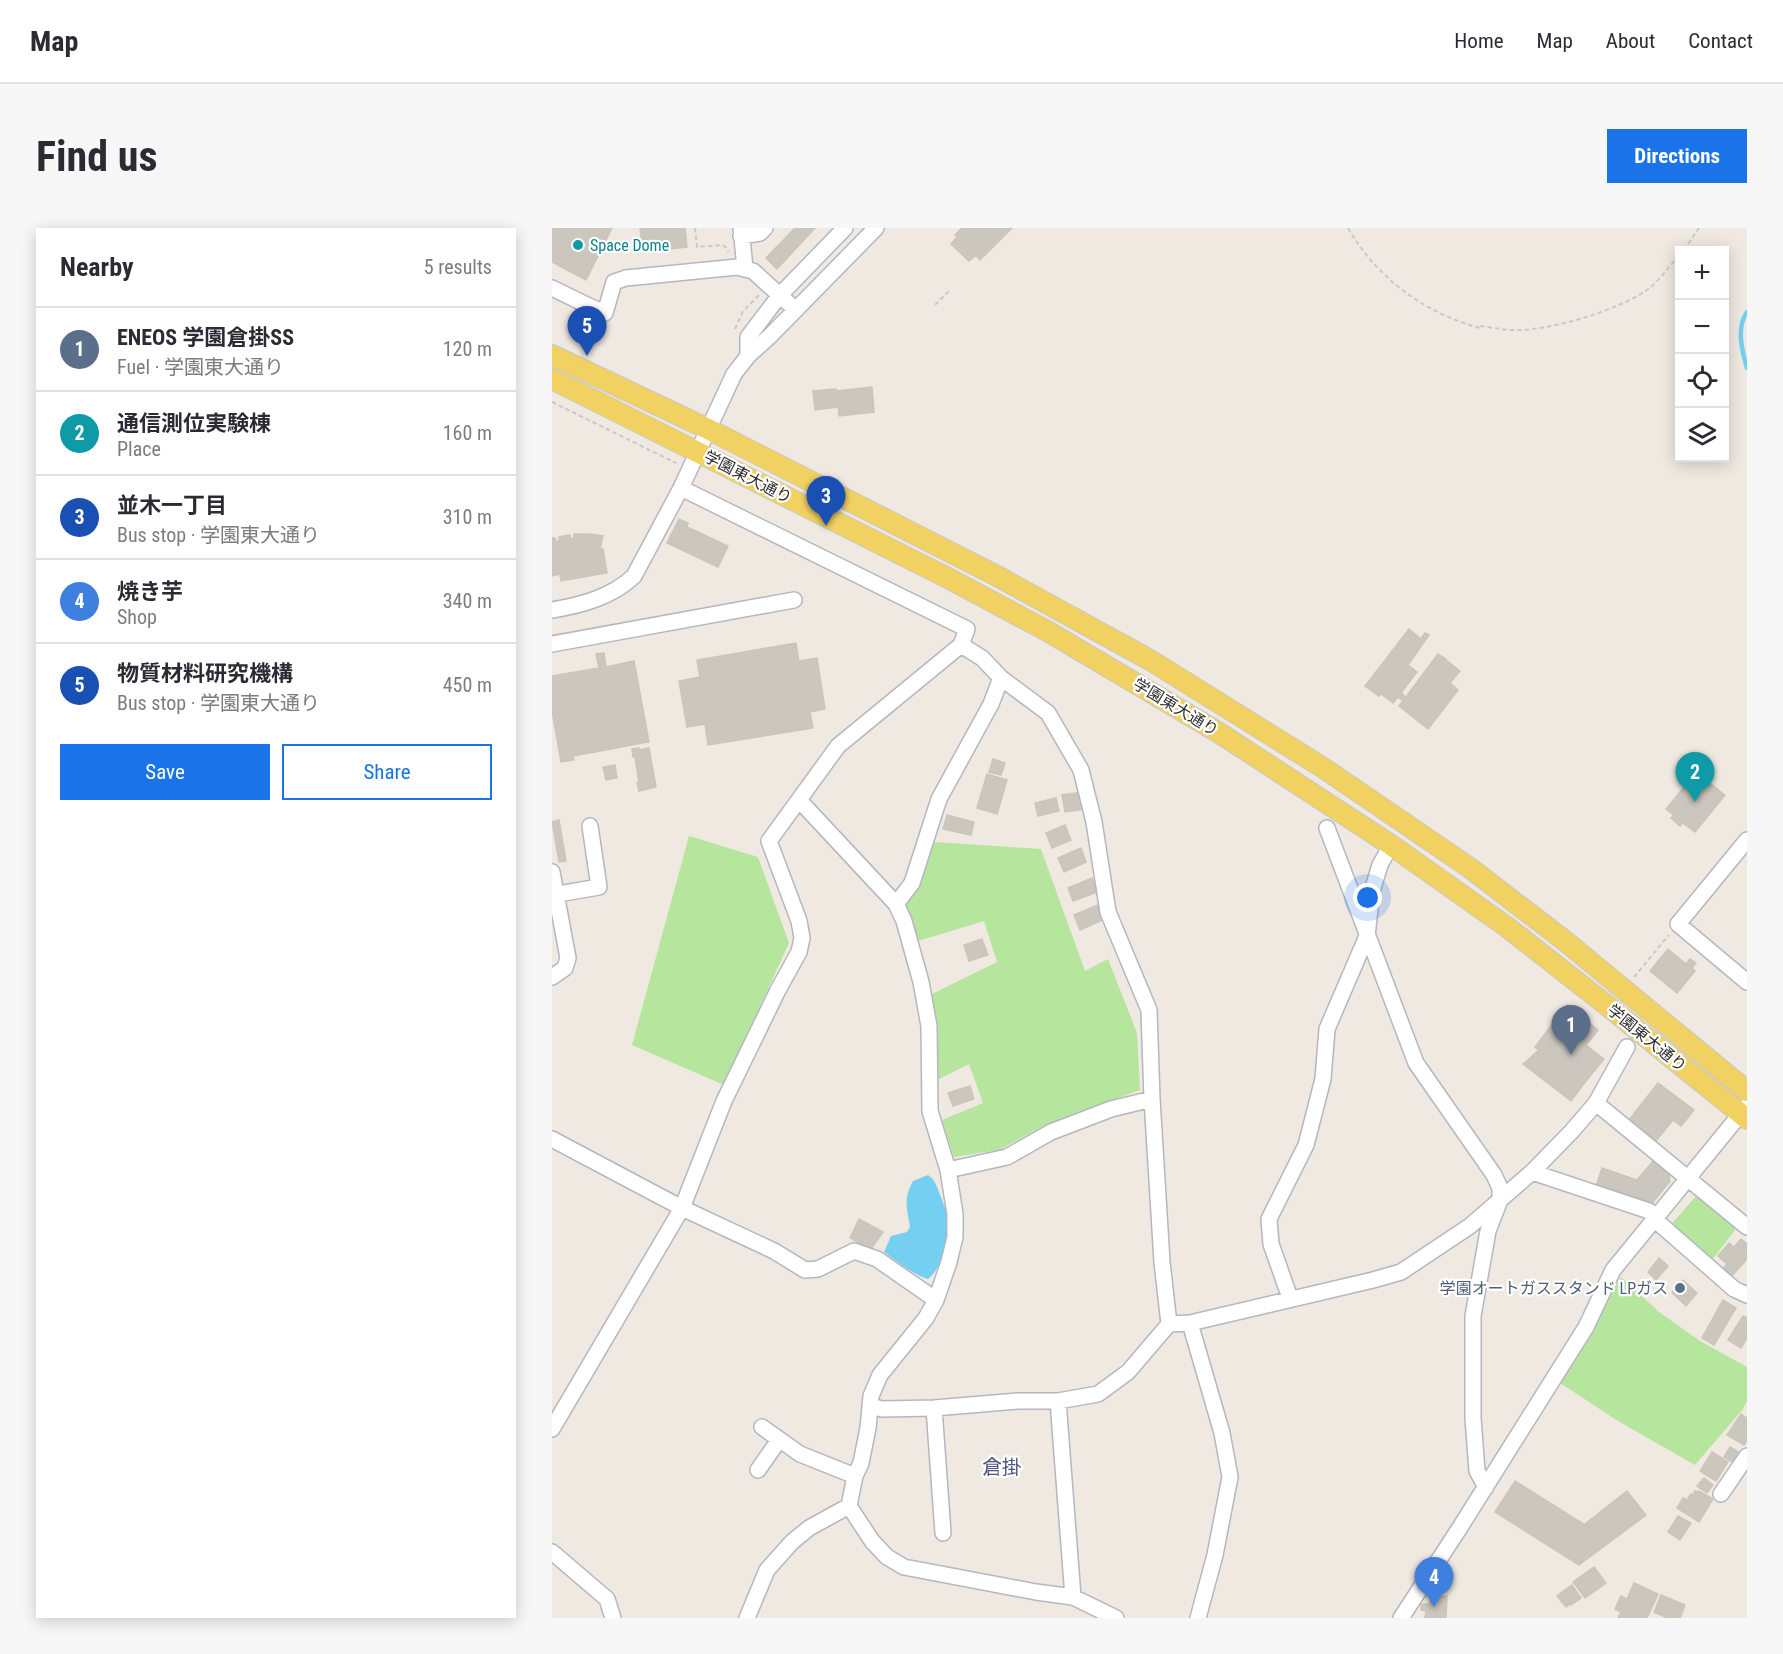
<!DOCTYPE html>
<meta charset="utf-8">
<style>
:root{--surface:#fff;--page:#f7f7f7;--text:#2b2b33;--muted:#7c7c81;--line:#e1e1e2;--accent:#1a73e8}
body{margin:0;font-family:"Roboto Condensed","Noto Sans JP",sans-serif;background:var(--page);color:var(--text)}
.controls{position:absolute;right:18px;top:18px;display:grid;overflow:hidden;border-radius:0px;box-shadow:0 3px 15px #0003}
.controls button{width:54px;height:54px;display:grid;place-items:center;padding:0;border:0;border-bottom:2px solid var(--line);background:var(--surface);color:var(--text);font:30px sans-serif}
.you{position:absolute;left:816px;top:670px;width:21px;height:21px;margin:-15px;border:4px solid #fff;border-radius:50%;background:#1a73e8;box-shadow:0 0 0 9px #1a73e833}
.badge{display:grid;place-items:center;width:39px;height:39px;border-radius:50%;background:var(--accent);color:#fff;font-size:20px;font-weight:700}
.pin{position:absolute;translate:-50% -50px;filter:drop-shadow(0 2px 3px #0008)}
.pin::after{content:'';position:absolute;top:32px;width:21px;height:18px;background:inherit;clip-path:polygon(0 0,100% 0,50% 100%)}
.list{margin:0;padding:0;list-style:none}
h2{display:flex;justify-content:space-between;align-items:center;height:78px;margin:0;padding:0 24px;font-size:26px}
h2 small{font-size:20px;font-weight:400;color:var(--muted)}
.list li{display:grid;grid-template-columns:39px 1fr auto;gap:18px;align-items:center;box-sizing:border-box;height:84px;padding:0 24px;border-top:2px solid var(--line)}
.list b{display:block;font-size:22px;white-space:nowrap}
.list p{margin:0;font-size:20px;white-space:nowrap;color:var(--muted)}
.list em{font-size:20px;font-style:normal;color:var(--muted)}
.actions{display:flex;gap:12px;padding:18px 24px}
.actions a{flex:1;padding:14px 0;border:2px solid var(--accent);border-radius:0px;text-align:center;font-size:21px;color:var(--accent)}
.actions .main{background:var(--accent);color:#fff}
.icon{flex:none;width:33px;height:33px;fill:none;stroke:currentColor;stroke-width:2;stroke-linecap:round;stroke-linejoin:round}
.map{position:relative;flex:none;width:1195px;height:1390px;overflow:hidden;border-radius:0px}
header{display:flex;align-items:center;gap:36px;box-sizing:border-box;height:84px;padding:0 30px;background:var(--surface);border-bottom:2px solid var(--line)}
header strong{font-size:28px}
nav{display:flex;gap:33px;margin-inline-start:auto;font-size:21px}
.intro{display:flex;align-items:center;justify-content:space-between;box-sizing:border-box;height:144px;padding:0 36px}
h1{margin:0;font-size:42px}
.button{padding:15px 27px;border-radius:0px;background:var(--accent);color:#fff;font-size:21px;font-weight:700}
main{display:flex;gap:36px;padding:0 36px}
aside{flex:1;background:var(--surface);border-radius:0px;box-shadow:0 3px 15px #0003}
.map>svg:first-child{display:block}
.green{fill:#b6e59e}
.water{fill:#75cff0}
.lines{fill:none;stroke-linecap:round;stroke-linejoin:round}
.stream{stroke:#75cff0;stroke-width:4.5}
.building{fill:#cbc7bf;stroke:#cbc5ba;stroke-width:1.5}
.minor-casing{stroke:#b4b7c1;stroke-width:18}
.major-casing{stroke:#c9c9c9;stroke-width:22}
.path{stroke:#c9c9c9;stroke-width:2;stroke-dasharray:4.5 3;stroke-linecap:butt}
.minor{stroke:#fff;stroke-width:15}
.major{stroke:#f2d163;stroke-width:20}
.culture-dot{fill:#0f9aa8;stroke:#fff;stroke-width:2}
.service-dot{fill:#5c6f8a;stroke:#fff;stroke-width:2}
.labels{text-anchor:middle;dominant-baseline:central;stroke-width:4.5;stroke-linejoin:round;paint-order:stroke}
.culture-label{font-size:16px;fill:#0d838f;stroke:#fff;text-anchor:start}
.street-label{font-size:16px;fill:#2e2e2e;stroke:#fff}
.service-label{font-size:16px;fill:#4e5e75;stroke:#fff;text-anchor:end}
.quarter-label{font-size:20px;fill:#4d5680;stroke:#fff}
</style>
<header>
<strong>Map</strong>
<nav><a>Home</a><a>Map</a><a>About</a><a>Contact</a></nav>
</header>
<div class="intro"><h1>Find us</h1><a class="button">Directions</a></div>
<main>
<aside>
<h2>Nearby<small>5 results</small></h2>
<ul class="list">
<li><span class="badge" style="background:#5c6f8a">1</span><div><b>ENEOS 学園倉掛SS</b><p>Fuel · 学園東大通り</p></div><em>120 m</em></li>
<li><span class="badge" style="background:#0f9aa8">2</span><div><b>通信測位実験棟</b><p>Place</p></div><em>160 m</em></li>
<li><span class="badge" style="background:#1a4fb4">3</span><div><b>並木一丁目</b><p>Bus stop · 学園東大通り</p></div><em>310 m</em></li>
<li><span class="badge" style="background:#3f7fe0">4</span><div><b>焼き芋</b><p>Shop</p></div><em>340 m</em></li>
<li><span class="badge" style="background:#1a4fb4">5</span><div><b>物質材料研究機構</b><p>Bus stop · 学園東大通り</p></div><em>450 m</em></li>
</ul>
<div class="actions"><a class="main">Save</a><a>Share</a></div>
</aside>
<div class="map">
<svg width="1195" height="1390" viewBox="0 0 1195 1390">
<rect width="100%" height="100%" fill="#efe9e1"/>
<path class="green" d="M137 608 206 629 237 715 172 857 80 817Z
M382 614 489 621 533 743 556 731 585 805 588 862 495 896 447 922 402 929 390 892 431 875 417 836 385 852 380 766 445 734 432 693 366 713 352 676Z
M1144 968 1184 1001 1159 1033 1117 999Z
M1069 1049 1107 1084 1148 1113 1195 1139V1173L1191 1181 1143 1237 1066 1193 1008 1155Z"/>
<path class="water" d="M376 947C383 951 385 959 388 967 392 977 397 988 397 999 397 1015 388 1042 376 1051 362 1047 344 1033 332 1024L339 1008 355 1004 358 999C355 980 351 971 361 953Z"/>
<g class="lines">
<path class="stream" d="M1195 84C1184 99 1190 123 1195 140"/>
</g>
<path class="building" d="M0 0H60L34 52 0 34Z
M88 0H133L135 19 91 24Z
M243 0H263L225 41 214 30Z
M410 0H409H460L428 32 424 27 417 33 399 16 405 9 403 7Z
M320 159 322 184 287 188 285 163Z
M284 161 286 179 263 182 261 163Z
M127 291 136 295 135 299 176 318 166 339 115 315Z
M22 306H37L51 308 48 321H51L55 345 9 353 8 346 0 348V310H3L4 314 7 313V309L18 307V311L22 310Z
M857 401 869 411 873 405 877 407 856 437 865 444 849 465 854 469 886 426 894 431V432L908 443 898 455 906 462 876 501 847 478 851 473 846 469 841 475 829 466 827 468 813 458Z
M244 415 247 433 265 430 273 481 258 484 261 500 156 517 153 496 135 499 127 453 148 449 145 432Z
M52 425 54 439 82 433 97 514 21 528 22 532 9 534 0 483V448L47 440 44 426Z
M87 520V522L97 520 104 559 87 563 85 555H87L83 529H81L80 521Z
M441 531 453 535 449 547 437 544Z
M63 537 65 550 54 552 51 539Z
M1144 544 1173 567 1143 604 1131 595 1128 598 1119 590 1122 587 1114 581Z
M435 546 455 552 445 586 425 580Z
M530 564 532 581 513 584 510 567Z
M504 570 507 583 486 588 483 575Z
M395 587 422 594 419 607 391 601Z
M7 592 14 633 7 634 0 594Z
M513 597 519 612 500 620 494 605Z
M529 620 534 634 512 644 506 630Z
M540 650 545 664 521 673 516 660Z
M546 677 553 691 528 702 522 687Z
M430 711 436 727 417 733 412 717Z
M1116 721 1134 736 1138 731 1144 735 1140 740 1143 743 1125 765 1098 743Z
M1015 777 1046 802 1034 817 1052 831 1031 857 983 819Z
M987 822 1031 857 1019 873 971 836Z
M1106 855 1142 882 1129 898 1121 892 1103 914 1076 893Z
M418 858 422 871 401 878 396 865Z
M1101 933 1117 946 1118 953 1097 979 1043 961 1050 940 1085 952Z
M307 991 331 1004 319 1021 298 1010Z
M1189 1011 1195 1016V1031L1180 1048 1171 1041 1175 1036 1166 1028 1177 1015 1182 1019Z
M1107 1030 1116 1038 1104 1052 1096 1044Z
M1131 1052 1145 1065 1134 1078 1120 1065Z
M1171 1072 1184 1080 1162 1117 1150 1110Z
M1191 1088 1195 1090V1110L1189 1120 1176 1112Z
M1189 1186 1194 1190 1195 1189V1212L1192 1217 1175 1207Z
M1178 1219 1188 1225 1182 1235 1172 1229Z
M1160 1224 1176 1234 1164 1253 1148 1243Z
M1152 1250 1161 1257 1155 1265 1145 1258Z
M963 1253 1046 1305 1027 1337 943 1284Z
M1075 1263 1094 1287 1027 1337 1046 1305 1032 1297Z
M1143 1263 1146 1264 1147 1263 1161 1271 1147 1294 1125 1280 1131 1270 1135 1272 1139 1266 1141 1267Z
M1126 1288 1139 1295 1128 1312 1116 1304Z
M1042 1339 1054 1355 1033 1370 1021 1354Z
M1082 1355 1106 1366 1095 1390H1066L1069 1384 1063 1381 1069 1368 1075 1371Z
M1020 1357 1029 1370 1019 1377 1010 1364Z
M1010 1364 1019 1375 1014 1379 1005 1368Z
M1109 1367 1133 1377 1128 1390H1116L1102 1384Z
M879 1368H895L894 1390H873L874 1383 869 1382V1376H878Z"/>
<g class="lines">
<g class="minor-casing">
<path id="minor" d="M189 0 193 40
M293 0 228 67 196 109V128L218 108 324 0
M189 8 208 5 213 0
M0 60 41 80 53 85 62 54 74 50 185 39 201 43 244 82
M0 382C30 377 60 369 82 348L129 260 182 146 196 128
M0 416 242 372
M247 572 344 676 352 693 369 754 377 798 378 883 396 942 403 986V1009L397 1034 384 1072 374 1090 328 1147 319 1168 316 1200 309 1235 303 1248 297 1278 320 1313 335 1329 352 1339 484 1364 521 1369 564 1390
M775 600 864 835 942 947 948 960V972L936 1003 921 1088V1190L925 1243 934 1259
M1195 612 1126 696 1195 754
M0 644 16 730 13 740 0 749
M0 667 47 659 38 598
M344 676 360 655 387 571 439 476 449 450
M1044 875 1195 999
M0 911 130 980 222 1023 253 1042 266 1041 302 1023 325 1031 384 1072
M396 942 455 929 499 904 559 881 600 871
M980 944 1097 983 1109 997 1182 1061 1195 1067
M738 1070 719 1016 717 991 754 917 771 851 775 801 815 708 820 663 828 637 839 617
M638 1095 670 1205 678 1249 663 1327 646 1390
M617 1096 638 1095 821 1052 849 1044 918 998 980 944 1020 903 1044 875 1075 819
M506 1173 521 1369
M318 1178 330 1181 382 1180 466 1173H506L546 1166 576 1144 617 1096 610 1034 600 871 597 782 556 684 542 594 529 542 496 485 449 450 430 430 409 417
M382 1180 391 1305
M210 1199 248 1226 303 1248
M0 1201 130 980 172 873 226 762 247 724 250 710 247 693 217 613 286 518 409 417 415 401 129 260
M206 1242 227 1212
M1169 1266 1195 1228
M0 1324 55 1371 61 1390
M195 1390 215 1342 240 1314 257 1300 297 1278
M849 1390 907 1301 1034 1099 1061 1042 1195 878"/>
</g>
<g class="major-casing">
<path id="major" d="M0 127 156 201 445 348 598 432 770 539 918 640 1013 713 1195 863
M0 151 396 350 497 404 669 506 839 617 955 699 1062 783 1195 891"/>
</g>
<path class="path" d="M143 0 145 19 170 17 175 20 176 24
M796 0C825 50 872 85 928 100
M1132 22 1147 0
M383 77 398 62
M928 98C939 99 950 102 960 102 995 104 1073 81 1100 58 1110 49 1118 37 1128 27
M183 101 191 83 207 67
M0 174 124 235
M1082 749 1117 707"/>
<use href="#minor" class="minor"/>
<use href="#major" class="major"/>
</g>
<circle class="culture-dot" cx="26" cy="17" r="6"/>
<circle class="service-dot" cx="1128" cy="1060" r="6"/>
<g class="labels">
<g class="culture-label">
<text x="38" y="17">Space Dome</text>
</g>
<g class="street-label">
<text transform="translate(196 249) rotate(27)">学園東大通り</text>
<text transform="translate(624 479) rotate(31)">学園東大通り</text>
<text transform="translate(1095 810) rotate(39)">学園東大通り</text>
</g>
<g class="service-label">
<text x="1116" y="1060">学園オートガススタンド LPガス</text>
</g>
<g class="quarter-label">
<text x="450" y="1239">倉掛</text>
</g>
</g>
</svg>
<div class="controls">
<button>+</button>
<button>−</button>
<button><svg class="icon" aria-label="locate" viewBox="0 0 24 24"><circle cx="12" cy="12" r="6"/><path d="M12 2v4M12 18v4M2 12h4M18 12h4"/></svg></button>
<button><svg class="icon" aria-label="layers" viewBox="0 0 24 24"><path d="M12 4l9 5-9 5-9-5zM3 14l9 5 9-5"/></svg></button>
</div>
<div class="you"></div>
<div class="pin badge" style="left:1019px;top:827px;background:#5c6f8a">1</div>
<div class="pin badge" style="left:1143px;top:574px;background:#0f9aa8">2</div>
<div class="pin badge" style="left:274px;top:298px;background:#1a4fb4">3</div>
<div class="pin badge" style="left:882px;top:1379px;background:#3f7fe0">4</div>
<div class="pin badge" style="left:35px;top:128px;background:#1a4fb4">5</div>
</div>
</main>
